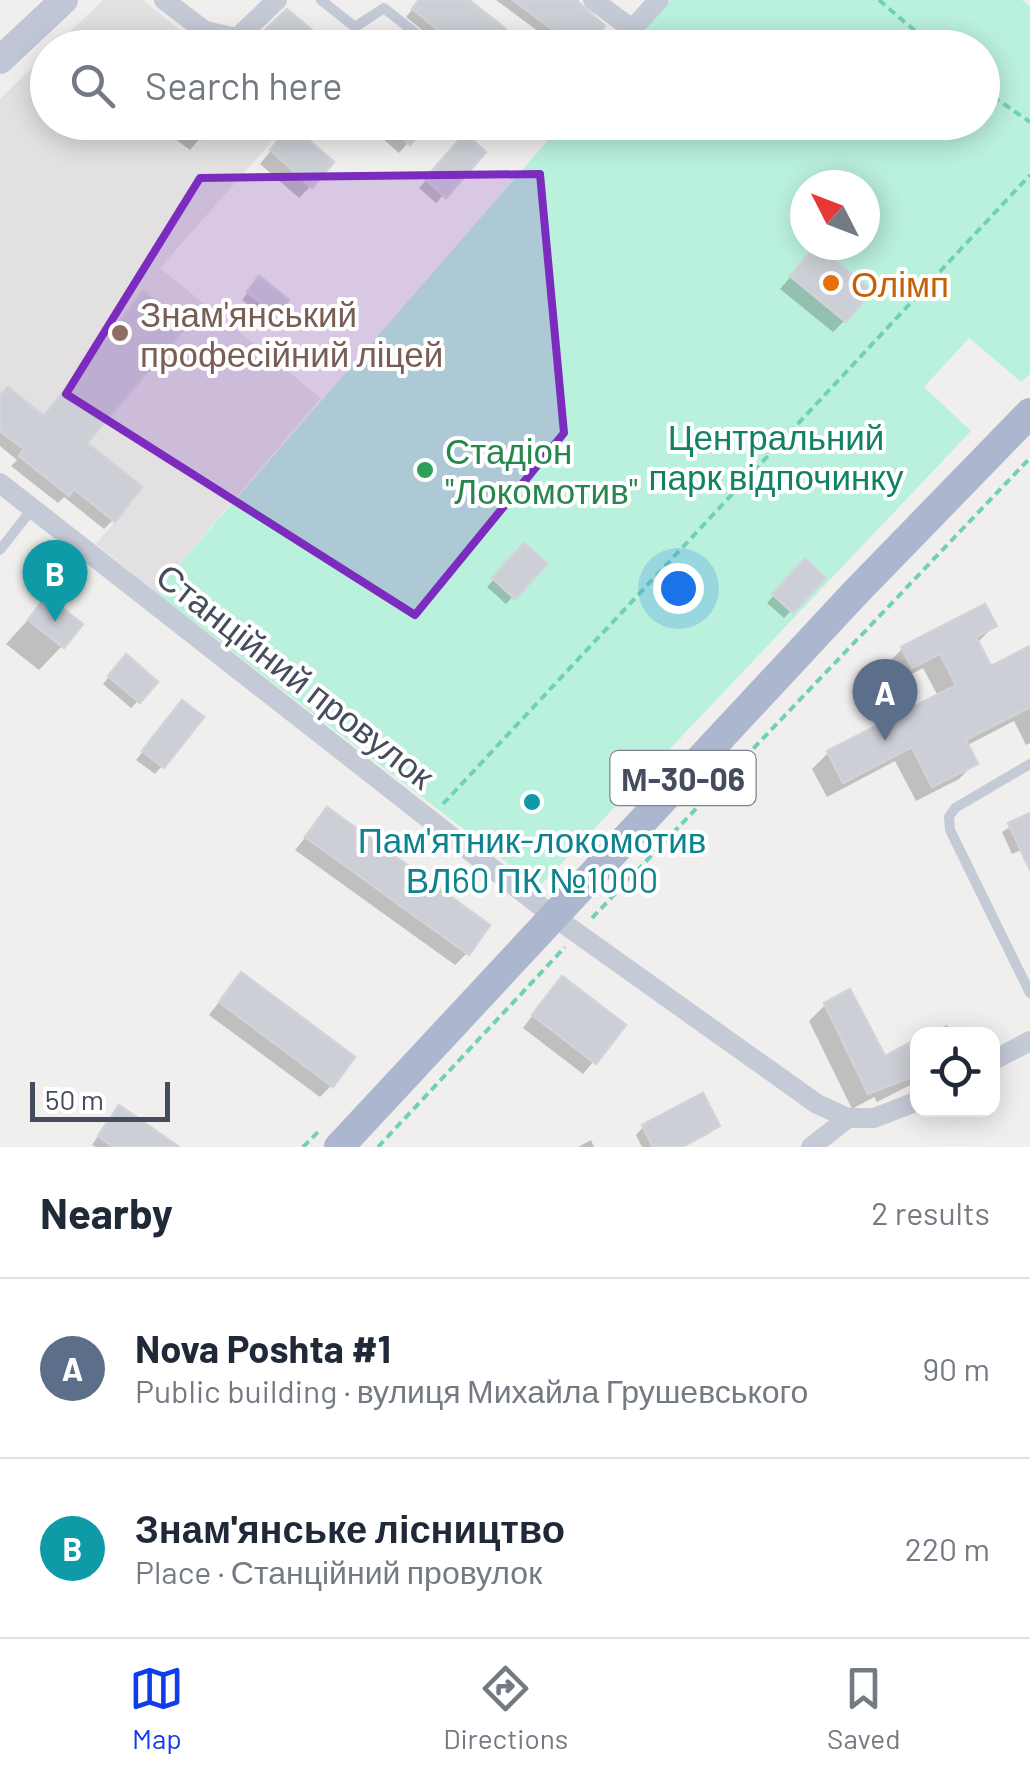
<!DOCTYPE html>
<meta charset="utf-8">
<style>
:root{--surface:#fff;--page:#f2f2f3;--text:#1f2937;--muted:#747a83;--line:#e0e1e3;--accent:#103dea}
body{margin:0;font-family:Barlow,sans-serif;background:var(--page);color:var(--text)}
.controls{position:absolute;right:30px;bottom:30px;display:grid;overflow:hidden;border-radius:20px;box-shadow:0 5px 25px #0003}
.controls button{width:90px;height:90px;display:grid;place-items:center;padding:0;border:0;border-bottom:2px solid var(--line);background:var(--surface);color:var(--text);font:50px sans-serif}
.compass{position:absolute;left:790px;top:170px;width:90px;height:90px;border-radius:50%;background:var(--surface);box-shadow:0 5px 25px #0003;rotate:312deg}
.scale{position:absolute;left:30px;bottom:25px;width:140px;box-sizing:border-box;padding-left:10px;border:5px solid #454c5d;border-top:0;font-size:28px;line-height:35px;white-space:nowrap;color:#454c5d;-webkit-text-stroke:8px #fff;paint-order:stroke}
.you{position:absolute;left:678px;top:588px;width:35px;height:35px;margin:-25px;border:8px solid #fff;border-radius:50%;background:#1a73e8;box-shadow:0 0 0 15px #1a73e833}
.badge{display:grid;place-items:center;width:65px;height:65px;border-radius:50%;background:var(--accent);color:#fff;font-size:32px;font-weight:700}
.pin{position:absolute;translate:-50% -82px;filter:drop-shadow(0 2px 5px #0008)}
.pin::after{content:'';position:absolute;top:52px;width:35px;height:30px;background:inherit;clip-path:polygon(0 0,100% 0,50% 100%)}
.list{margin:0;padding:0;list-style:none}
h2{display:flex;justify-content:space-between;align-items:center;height:130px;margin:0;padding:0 40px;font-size:42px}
h2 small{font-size:32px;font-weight:400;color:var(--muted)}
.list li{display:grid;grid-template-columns:65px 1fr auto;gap:30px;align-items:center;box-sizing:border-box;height:180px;padding:0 40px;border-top:2px solid var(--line)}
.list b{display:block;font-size:38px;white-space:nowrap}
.list p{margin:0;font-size:32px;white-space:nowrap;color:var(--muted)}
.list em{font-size:32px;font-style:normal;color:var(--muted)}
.icon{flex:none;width:55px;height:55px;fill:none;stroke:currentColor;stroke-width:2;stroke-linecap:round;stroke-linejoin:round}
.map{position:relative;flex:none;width:1030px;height:1147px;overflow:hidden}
.search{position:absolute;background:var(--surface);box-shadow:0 5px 25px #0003;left:30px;right:30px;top:30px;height:110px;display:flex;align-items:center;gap:25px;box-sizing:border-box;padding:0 35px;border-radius:55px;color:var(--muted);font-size:38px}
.sheet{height:490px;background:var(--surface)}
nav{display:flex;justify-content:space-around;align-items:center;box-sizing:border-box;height:140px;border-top:2px solid var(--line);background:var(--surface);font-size:28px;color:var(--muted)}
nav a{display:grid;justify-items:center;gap:5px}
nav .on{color:var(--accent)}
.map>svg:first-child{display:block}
.education{fill:#e2e0e0}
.green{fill:#baf1dc;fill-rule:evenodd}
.shadow{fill:#0003}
.building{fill:#cdcfd6;stroke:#d2d2da;stroke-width:2.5}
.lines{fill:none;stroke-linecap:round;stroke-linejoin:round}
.path{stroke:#70d1b7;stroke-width:4;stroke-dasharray:8 5;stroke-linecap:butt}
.lane{stroke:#c4cad6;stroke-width:10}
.street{stroke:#c4cad6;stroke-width:20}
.secondary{stroke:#c0c6d8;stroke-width:28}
.primary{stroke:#acb6cf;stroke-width:30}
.marked{fill:#7b2cbf;fill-opacity:0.2;stroke:#7b2cbf;stroke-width:8;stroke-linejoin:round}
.food-dot{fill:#e8710a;stroke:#fff;stroke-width:4}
.education-dot{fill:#8d6e63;stroke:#fff;stroke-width:4}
.leisure-dot{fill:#2e9e5b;stroke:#fff;stroke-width:4}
.culture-dot{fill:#0f9aa8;stroke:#fff;stroke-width:4}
.labels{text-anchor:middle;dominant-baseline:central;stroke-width:8;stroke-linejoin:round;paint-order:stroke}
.shield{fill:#fff;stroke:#7d828e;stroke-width:2.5}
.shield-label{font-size:32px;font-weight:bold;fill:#454c5d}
.food-label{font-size:35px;fill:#c56008;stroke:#fff;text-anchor:start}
.education-label{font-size:35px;fill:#785e54;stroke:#fff;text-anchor:start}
.park-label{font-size:35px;fill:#128264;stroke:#fff}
.leisure-label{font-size:35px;fill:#27864d;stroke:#fff;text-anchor:start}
.street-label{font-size:35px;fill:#454c5d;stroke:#fff}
.culture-label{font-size:35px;fill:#0d838f;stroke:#fff}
</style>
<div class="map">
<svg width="1030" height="1147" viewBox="0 0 1030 1147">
<rect width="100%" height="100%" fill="#f1efee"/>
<path class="education" d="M103 0H143L201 47H54Z
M47 53 48 122 288 123 160 268 321 398 155 592 96 544 115 521 75 489 69 496 19 456 24 449 0 431V99Z"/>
<path class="green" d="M671 0H1022L1030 6V374L1021 382 969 338 924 387 971 431 539 887 155 592 563 123 982 122V48L629 47ZM805 185H865V245H805Z"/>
<path class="shadow" d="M420 0H465L488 48H444L406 17Z
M496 0H579L578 7 550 40Z
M288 12 329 48 253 46Z
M153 122H214L190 150Z
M364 122H426L399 153Z
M602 122H617L610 130Z
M280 140 311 186 299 198 260 164Z
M458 144 483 152 436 203 419 188Z
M815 248 845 320 833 332 780 289Z
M252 287 286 300 268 321 242 300Z
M0 393 83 444 113 520 104 529 64 497 58 503 11 466 17 460 0 446Z
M524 547 543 564 506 604 487 587Z
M806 562 822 578 784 618 767 603Z
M47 599 62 646 39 670 6 644Z
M994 626 978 642 990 670 1030 649V743L1026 745 1014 721 966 746 975 763 959 779 916 801 895 761 827 797 812 769 828 753 938 696 923 668 895 683 886 665 902 649Z
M119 665 138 701 131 708 103 684Z
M175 710 162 766 155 774 136 760Z
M327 811 467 953 455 965 295 850Z
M1030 815V846L1012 854 1002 832Z
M230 988 332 1085 320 1097 209 1015Z
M551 991 623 1026 583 1074 523 1028Z
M825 1005 884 1059 918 1041V1081L877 1102 874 1097 852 1109 809 1021Z
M947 1025 952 1034H930Z
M702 1096 717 1126 710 1133 684 1147H642L636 1135 643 1127Z
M112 1116 174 1147H96L92 1145Z
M591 1140 594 1147H578Z"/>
<path class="building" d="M419 0H469L506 29 491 48H461L412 9Z
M513 0H576L605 26 589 48H544L556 32Z
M287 9 333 48H274L260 35Z
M180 122H217L203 140Z
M384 122H430L410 145Z
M291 125 334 162 312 188 270 150Z
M465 133 486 152 446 198 425 179Z
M816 245 872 291 846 322 790 276Z
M259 276 289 300 277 315 247 292Z
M143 291 187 326 87 443 142 487 115 522 74 489 69 496 19 456 24 449 0 431V396L8 387 44 416Z
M524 543 547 564 515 599 492 578Z
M805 559 826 578 793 613 772 594Z
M46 596 83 624 64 648 28 620Z
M985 604 997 626 976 637 991 666 1030 646V707L966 740 978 764 932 787 912 747 843 783 827 751 956 685 940 654 912 668 901 647Z
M126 654 158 682 140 703 108 676Z
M182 700 204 717 164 768 142 751Z
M327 807 490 925 469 955 305 837Z
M1030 813V870L1008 823Z
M241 972 355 1057 333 1087 219 1002Z
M562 976 626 1025 596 1064 532 1015Z
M850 989 885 1056 918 1038V1075L868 1094 824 1003Z
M703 1093 720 1126 681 1147H653L642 1125Z
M119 1105 179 1147H113L98 1136Z"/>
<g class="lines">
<path class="path" d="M879 0 935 48
M982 89 1030 122
M443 804 1030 175
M592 918 1030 458
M303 1147 320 1130
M378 1147 565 947"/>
<path class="lane" d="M321 0 355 27 384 8 434 48
M0 550 32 509
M1030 764 955 808 949 817 950 830 1030 993"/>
<path class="street" d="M164 0 205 31 237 38 277 0
M593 0 632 29 659 0
M0 483 553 916 817 1104 848 1118
M992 1061 1030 1041
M811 1147 848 1118H874L918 1101"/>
<path class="secondary" d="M0 60 64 0"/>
<path class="primary" d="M339 1147 856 592 1030 413"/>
</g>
<path class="marked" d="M540 174 564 433 415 615 66 394 200 178Z"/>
<circle class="food-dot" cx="831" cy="283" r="10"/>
<circle class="education-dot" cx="120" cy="333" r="10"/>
<circle class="leisure-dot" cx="425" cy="470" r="10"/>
<circle class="culture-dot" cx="532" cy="802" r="10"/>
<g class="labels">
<rect class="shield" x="610.5" y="751" width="145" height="54" rx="8"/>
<g class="shield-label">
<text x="683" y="778">М-30-06</text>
</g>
<g class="food-label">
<text x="851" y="283">Олімп</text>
</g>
<g class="education-label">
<text x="140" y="313">Знам'янський<tspan x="140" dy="40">професійний ліцей</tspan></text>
</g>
<g class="park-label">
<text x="776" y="436">Центральний<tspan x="776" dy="40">парк відпочинку</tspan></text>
</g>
<g class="leisure-label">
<text x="445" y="450">Стадіон<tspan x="445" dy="40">"Локомотив"</tspan></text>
</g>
<g class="street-label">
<text transform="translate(296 675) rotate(38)">Станційний провулок</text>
</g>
<g class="culture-label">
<text x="532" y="839">Пам'ятник-локомотив<tspan x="532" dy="40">ВЛ60 ПК №1000</tspan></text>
</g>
</g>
</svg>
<div class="controls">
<button><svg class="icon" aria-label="locate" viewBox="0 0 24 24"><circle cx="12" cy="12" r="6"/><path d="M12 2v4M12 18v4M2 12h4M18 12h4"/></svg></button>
</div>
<svg class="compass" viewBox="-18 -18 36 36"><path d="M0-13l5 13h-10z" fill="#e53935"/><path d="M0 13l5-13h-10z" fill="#747a83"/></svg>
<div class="scale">50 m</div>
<div class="you"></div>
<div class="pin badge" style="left:885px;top:741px;background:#5c6f8a">A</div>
<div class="pin badge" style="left:55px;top:622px;background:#0f9aa8">B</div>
<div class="search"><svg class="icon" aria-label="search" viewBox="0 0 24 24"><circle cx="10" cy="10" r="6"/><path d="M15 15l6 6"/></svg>Search here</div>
</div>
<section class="sheet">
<h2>Nearby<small>2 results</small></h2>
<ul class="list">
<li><span class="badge" style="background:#5c6f8a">A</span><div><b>Nova Poshta #1</b><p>Public building · вулиця Михайла Грушевського</p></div><em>90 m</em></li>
<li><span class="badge" style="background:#0f9aa8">B</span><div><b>Знам'янське лісництво</b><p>Place · Станційний провулок</p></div><em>220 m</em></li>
</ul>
</section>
<nav>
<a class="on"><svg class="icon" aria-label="map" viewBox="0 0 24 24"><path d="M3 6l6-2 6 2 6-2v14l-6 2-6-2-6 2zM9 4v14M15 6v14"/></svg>Map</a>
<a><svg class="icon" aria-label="directions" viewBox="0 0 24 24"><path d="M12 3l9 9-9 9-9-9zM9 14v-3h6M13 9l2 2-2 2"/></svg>Directions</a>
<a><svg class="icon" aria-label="saved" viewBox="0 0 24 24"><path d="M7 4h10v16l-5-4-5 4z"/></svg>Saved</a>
</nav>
